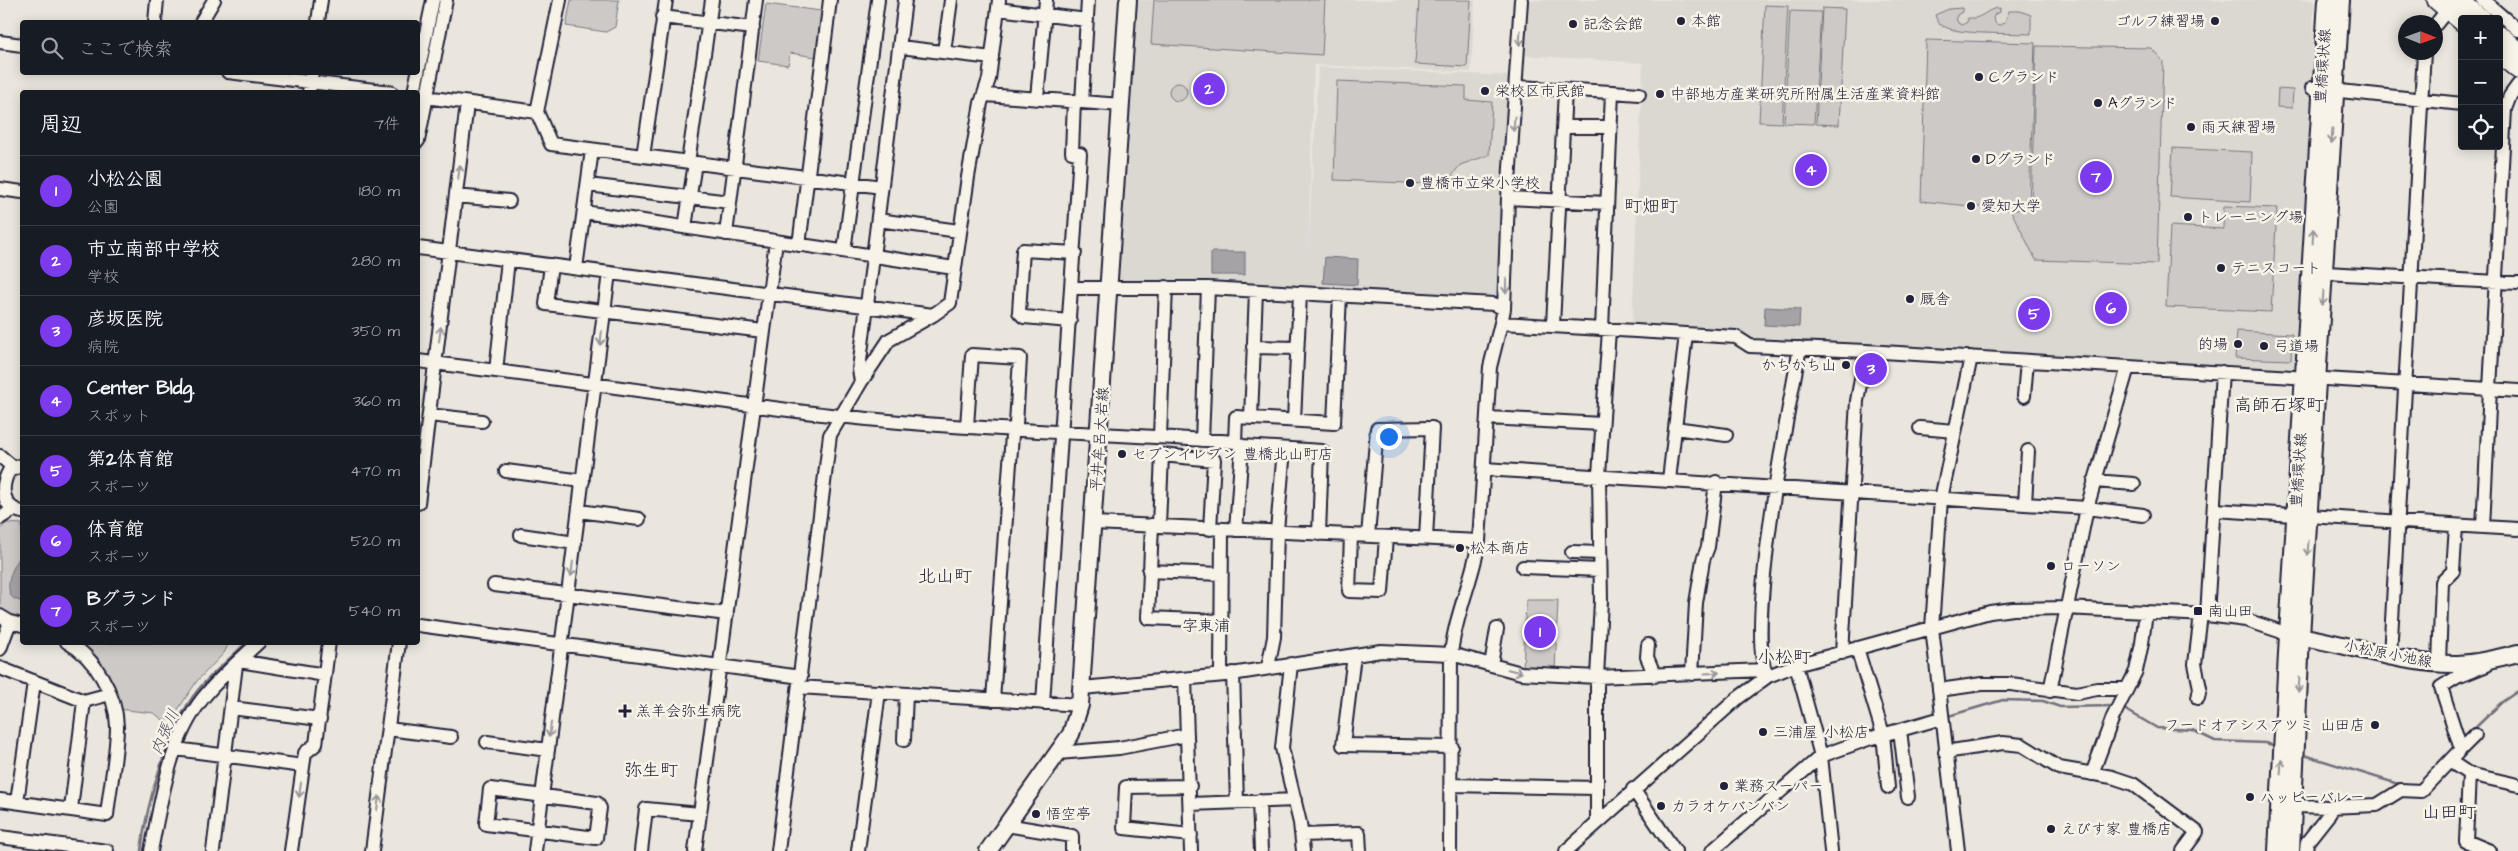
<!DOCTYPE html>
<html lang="ja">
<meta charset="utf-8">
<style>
:root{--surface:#171b24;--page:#20242c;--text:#f1f3f6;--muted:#9ea1a6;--line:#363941;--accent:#7c3aed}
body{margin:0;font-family:"Architects Daughter","Klee One",sans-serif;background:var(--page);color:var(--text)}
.controls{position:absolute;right:15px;top:15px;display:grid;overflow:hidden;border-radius:5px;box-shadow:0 2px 12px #0003}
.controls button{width:45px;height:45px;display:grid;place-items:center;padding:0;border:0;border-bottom:1px solid var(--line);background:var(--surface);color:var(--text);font:25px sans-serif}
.compass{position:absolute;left:2398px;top:15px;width:45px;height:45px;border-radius:50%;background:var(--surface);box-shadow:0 2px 12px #0003;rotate:91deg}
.you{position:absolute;left:1388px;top:436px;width:18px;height:18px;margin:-12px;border:4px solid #fff;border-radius:50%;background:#1a73e8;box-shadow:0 0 0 8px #1a73e833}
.badge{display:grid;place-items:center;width:32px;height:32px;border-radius:50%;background:var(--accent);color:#fff;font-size:16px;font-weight:700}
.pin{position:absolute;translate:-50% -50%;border:2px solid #fff;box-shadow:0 1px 5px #0006}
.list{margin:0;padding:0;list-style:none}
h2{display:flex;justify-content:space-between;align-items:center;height:65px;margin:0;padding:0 20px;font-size:21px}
h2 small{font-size:16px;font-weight:400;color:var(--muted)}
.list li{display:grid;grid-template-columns:32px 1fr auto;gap:15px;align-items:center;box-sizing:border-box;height:70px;padding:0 20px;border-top:1px solid var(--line)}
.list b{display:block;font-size:19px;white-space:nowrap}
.list p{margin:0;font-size:16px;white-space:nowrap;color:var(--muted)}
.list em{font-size:16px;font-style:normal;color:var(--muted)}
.icon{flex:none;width:28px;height:28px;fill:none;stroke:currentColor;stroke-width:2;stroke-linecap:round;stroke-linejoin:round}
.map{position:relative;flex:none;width:2518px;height:851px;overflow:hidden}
.search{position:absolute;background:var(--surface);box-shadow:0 2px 12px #0003;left:20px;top:20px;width:400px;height:55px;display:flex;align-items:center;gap:12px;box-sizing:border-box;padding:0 18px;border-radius:5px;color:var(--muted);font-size:19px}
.panel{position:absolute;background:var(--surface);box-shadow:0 2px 12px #0003;left:20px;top:90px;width:400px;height:555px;border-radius:5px}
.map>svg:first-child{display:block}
.built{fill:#dbd8d2}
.green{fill:#cdc9c6;stroke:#787680}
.water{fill:#a6a3a6;stroke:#716f7b}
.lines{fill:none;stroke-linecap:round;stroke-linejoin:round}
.stream{stroke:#716f7b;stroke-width:2.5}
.minor-casing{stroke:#22223b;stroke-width:16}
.major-casing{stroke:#22223b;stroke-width:20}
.highway-casing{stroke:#22223b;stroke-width:22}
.minor{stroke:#f7f3e8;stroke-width:12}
.major{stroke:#f7f3e8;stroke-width:16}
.highway{stroke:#f7f3e8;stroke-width:19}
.oneway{stroke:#97959a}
.poi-dot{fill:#22223b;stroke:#f7f3e8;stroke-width:2}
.labels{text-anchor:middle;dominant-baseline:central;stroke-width:5;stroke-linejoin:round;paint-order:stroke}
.poi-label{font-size:15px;fill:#22223b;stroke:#f7f3e8;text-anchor:start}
.street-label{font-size:15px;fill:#22223b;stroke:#f7f3e8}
.neighbourhood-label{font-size:16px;fill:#22223b;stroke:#f7f3e8}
.water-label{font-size:16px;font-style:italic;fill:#504f60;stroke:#f7f3e8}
.quarter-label{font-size:18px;fill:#22223b;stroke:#f7f3e8}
</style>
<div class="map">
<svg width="2518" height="851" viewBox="0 0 2518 851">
<rect width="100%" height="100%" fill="#eae6de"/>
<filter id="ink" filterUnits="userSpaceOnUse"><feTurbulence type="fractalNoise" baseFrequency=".02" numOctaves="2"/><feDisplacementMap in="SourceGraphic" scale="10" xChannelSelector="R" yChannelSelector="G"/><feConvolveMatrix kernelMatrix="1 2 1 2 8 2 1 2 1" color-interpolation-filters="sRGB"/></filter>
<g filter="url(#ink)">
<path class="built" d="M1133 0H1475L1471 72 1314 65 1308 254 1318 67 1514 76 1499 294 1496 299 1113 282Z
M1526 0H2314L2312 88 2294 371 1749 343 1745 334 1741 331 1632 325 1643 63 1523 55Z"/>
<path class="green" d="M571 0H619L615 27 606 32 566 26Z
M1154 0H1325L1322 55 1151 44Z
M1419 0H1471L1467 67 1415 64Z
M766 4 822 11 816 57 790 53 788 65 758 61Z
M1765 5 1788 6 1782 123 1759 122Z
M1822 8 1845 9 1839 125 1816 124Z
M1962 8V12L1958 14 1956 18 1958 23 1962 25 1967 22 1968 18C1983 20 1986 8 2000 8V12L1995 14 1993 18 1996 24 2000 25 2005 22 2009 11H2020L2031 15V34C2011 33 1960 35 1945 27 1939 25 1937 21 1935 15L1949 9Z
M1790 11 1821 12 1814 124 1784 123Z
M1926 40 2035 43 2029 205 2009 210 1921 201Z
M2036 46 2151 48 2163 61 2157 264 2036 260 2011 211 2031 207Z
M1337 81 1466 86V100L1492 102 1489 155 1460 165 1448 181 1432 180 1430 184 1334 180Z
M1169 92a9 9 0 1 1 18 0a9 9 0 1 1-18 0Z
M2278 89 2293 90 2292 108 2277 107Z
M2173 148 2252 152 2250 202 2170 197Z
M2224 206 2277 208 2271 312 2166 307 2170 226 2223 229Z
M2237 331 2292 334 2291 360 2235 358Z
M7 523 22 524V622L0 614V529Z
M1526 600H1558L1555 672 1523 671Z
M75 643H229L224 653 197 681 171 720H163L154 713 117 709Z"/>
<path class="water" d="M1211 252H1245V275H1211Z
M1325 257 1358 259 1357 285 1323 283Z
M1765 307 1800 309 1799 327 1764 325Z
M22 555V602L13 598C3 588 13 564 22 555Z"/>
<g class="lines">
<path class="stream" d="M2121 707 2157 728 2192 730 2215 741 2265 743 2277 746
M1945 717 2003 700 2043 701 2060 707 2114 706
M2472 731 2502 702 2518 691
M2301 754 2395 783 2404 784
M141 851C146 806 168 726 198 690 212 673 231 658 247 642"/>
<g class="minor-casing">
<path id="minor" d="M560 0 537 112 551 144 882 187
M2483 0 2518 30
M998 9 1087 20
M662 17 753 28
M155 22 157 0
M201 22 214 0
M318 22 321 0
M2436 24 2448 9
M0 42 22 45
M900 47 992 58
M944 52 951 0
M228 72 391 92
M1517 87 1612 92 1602 329
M2312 88 2462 104
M309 92 312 72
M414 92 433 0
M1612 92 1639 94
M985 95 1122 105
M418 96 537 112
M1037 98 1046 0
M1082 102 1088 0
M1565 127H1610
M418 141 446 0
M643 156 666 0
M688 162 712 0
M588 185 730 202
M0 189 22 192
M456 196 509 201
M1508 198 1606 203
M584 212 954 268
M878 220 959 231
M685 227 695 163
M726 234 756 0
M799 245 830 0
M418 248 933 315
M844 251 878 0
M551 265 546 304 763 331
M576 268 592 150
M2325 273 2518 283
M1073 288H1208L1494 304 1504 309 1501 323 1736 337 1750 346 1866 351 2490 389 2505 109 2510 96 2518 85
M1504 309 1508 198 1521 0
M1070 321 1024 317 1019 312 1023 250 1075 253
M1553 325 1565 90
M1253 347 1297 348
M418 361C558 378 698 400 839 416 971 431 1103 432 1235 442L1242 446
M496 371 508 260
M861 382 859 369 905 0
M2024 396 2027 361
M429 415 482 421
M1251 418 1256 291
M1487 418 1602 424
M1294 420 1300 294
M967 426 972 355 1020 358 1016 424 1012 435 993 700
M1675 428 1726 435
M1920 428 1955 431
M1160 436 1166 287
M1202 440 1208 288
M1235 442 1236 417 1334 423 1340 295
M0 456 14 468
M22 465 9 471C0 487 2 508 22 512
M1484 469 2087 508 2143 515
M506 471 583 481
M1669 480 1686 334
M2094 481 2134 484
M418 503 467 104
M2025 504 2028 451
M2214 510 2483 527 2490 389 2518 391
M579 511 639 519
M0 518 13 510
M1094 523 1479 541
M1152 525 1148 618 1220 621
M1159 525 1162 455 1214 460 1210 529
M2483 527 2518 529
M1236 530 1242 446 1322 451 1319 534
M521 535 575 543
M1351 535 1349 591 1382 592 1386 537
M1368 536 1377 429 1432 428 1426 538
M1572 552 1600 553
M1523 567 1600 570
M1149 571 1221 574
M494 585 727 614
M2207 615 2222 372
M0 616 10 622 22 625
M418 625 801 677
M1648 645 1647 657 1655 676
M1857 648 1883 734 1888 787
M0 649 10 622
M1842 653 1857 401 1866 351
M1354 655 1343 745 1452 747
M2390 656 2424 52
M239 661 325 675
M2439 663 2442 582 2453 571 2456 526
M1291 664 1282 748 1300 823 1303 851
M1491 665 1497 629
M1796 665 1821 756 1831 851
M1268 667 1274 637 1277 531 1284 449
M0 668 84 701 71 809
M1233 673 1237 802
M1221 674 1222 530
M1692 674 1696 603 1703 560 1708 547 1716 482
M1768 676C1743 640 1790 400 1800 348
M1185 679 1191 851
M799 687 1080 705
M1082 688 1225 675 1381 651 1451 654 1521 673 1597 677 1764 670
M1939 690 1982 684H2011L2077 693 2097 689H2127
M2050 691 2087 508 2128 367
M2198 698 2200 688 2195 664 2201 614
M84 701 110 694
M1043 703 1080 154 1072 152 1074 101
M231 708 320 719
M388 729 451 737
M1900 730 1908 797
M904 740 906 694
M487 742 548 750
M176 749 303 766
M2461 749 2475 735
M1945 752 2003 743 2022 745 2059 768 2112 777 2133 784 2197 832 2183 851
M1058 753 1119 748 1187 735
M2451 762 2469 774 2466 841 2490 851
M2092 774 2113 717 2136 671 2142 643 2146 612
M2469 774 2518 785
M1452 785 1596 788
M1190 786 1126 787 1124 828 1191 835
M490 789 597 803 600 808 596 838 486 824Z
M1633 789 1675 851
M0 800 107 815C110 787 117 753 117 726 116 694 95 657 67 642
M1259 801 1261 851
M17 802 34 682
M1190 804 1295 800
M2294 806 2329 807 2330 813 2307 842 2306 851
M2329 807 2377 805 2401 790 2421 791 2461 749 2441 687 2457 677 2487 665
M1597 822V677L1601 601 1599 475 1609 330
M1006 825 1072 836V851
M1302 835 1359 833 1360 851
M0 837 107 851
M151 851C162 796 170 734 209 691 224 674 242 658 259 642
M213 851 236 665
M291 851 305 753 316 744 329 642
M372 851 399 642
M535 851 609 273
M641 851 646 809 700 814
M695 851 776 241
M778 851 830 435 861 382 889 340 933 315 950 303 968 177 981 103 989 79 999 0
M858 851 879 692
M1450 851 1451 654C1455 615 1473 579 1479 541L1490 367 1501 323
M1566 851 1738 698 1768 676 1796 665 1990 612 2013 609 2065 608 2207 615 2246 620 2288 634
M1712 851 1821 756 1868 739 1942 718
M1958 851 1932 628 1941 499 1971 357"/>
</g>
<g class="major-casing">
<path id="major" d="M2292 635C2347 643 2401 665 2458 664 2477 663 2499 658 2518 653
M988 851 1071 734 1080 705 1128 0
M2277 851 2288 634 2327 0
M2291 851 2301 636 2341 0"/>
</g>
<g class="highway-casing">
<path id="highway" d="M2437 0 2462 21
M2459 0 2481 19
M2499 35 2518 51
M2499 53 2518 69"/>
</g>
<use href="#minor" class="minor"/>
<use href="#major" class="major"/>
<use href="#highway" class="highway"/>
</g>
<defs><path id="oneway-shaft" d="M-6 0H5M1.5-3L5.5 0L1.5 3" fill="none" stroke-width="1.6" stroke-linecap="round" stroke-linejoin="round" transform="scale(1.25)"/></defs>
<g class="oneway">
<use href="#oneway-shaft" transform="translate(1520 38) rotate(93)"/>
<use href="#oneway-shaft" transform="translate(1514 124) rotate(95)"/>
<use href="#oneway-shaft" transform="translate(2332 136) rotate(93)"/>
<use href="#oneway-shaft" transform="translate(459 172) rotate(-83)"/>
<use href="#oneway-shaft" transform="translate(2313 236) rotate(-87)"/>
<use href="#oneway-shaft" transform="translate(1506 286) rotate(92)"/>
<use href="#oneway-shaft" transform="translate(2323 298) rotate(94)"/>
<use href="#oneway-shaft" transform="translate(440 334) rotate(-83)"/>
<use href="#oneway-shaft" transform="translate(601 338) rotate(97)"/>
<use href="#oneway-shaft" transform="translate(2308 548) rotate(94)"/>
<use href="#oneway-shaft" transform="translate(572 569) rotate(97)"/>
<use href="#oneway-shaft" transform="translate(1515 671) rotate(13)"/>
<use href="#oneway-shaft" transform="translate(1712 673) rotate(-3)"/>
<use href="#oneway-shaft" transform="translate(2299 685) rotate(93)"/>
<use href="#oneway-shaft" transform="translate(550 730) rotate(98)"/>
<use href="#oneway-shaft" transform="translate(2281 767) rotate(-87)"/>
<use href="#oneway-shaft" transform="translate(300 790) rotate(98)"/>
<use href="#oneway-shaft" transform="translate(378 803) rotate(-82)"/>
</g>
</g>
<g class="poi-dot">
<circle cx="1681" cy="21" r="5"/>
<circle cx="2215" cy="21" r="5"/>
<circle cx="1573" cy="24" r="5"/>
<circle cx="1979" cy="77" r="5"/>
<circle cx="1485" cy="91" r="5"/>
<circle cx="1660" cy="94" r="5"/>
<circle cx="2098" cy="103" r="5"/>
<circle cx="2191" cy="127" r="5"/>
<circle cx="1976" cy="159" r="5"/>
<circle cx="1410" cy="183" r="5"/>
<circle cx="1971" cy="206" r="5"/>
<circle cx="2188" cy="217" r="5"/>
<circle cx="2221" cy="268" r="5"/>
<circle cx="1910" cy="299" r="5"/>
<circle cx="2238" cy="344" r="5"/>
<circle cx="2264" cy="346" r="5"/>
<circle cx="1846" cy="365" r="5"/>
<circle cx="1122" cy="454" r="5"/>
<circle cx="1460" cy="548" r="5"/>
<circle cx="2051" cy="566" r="5"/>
<rect x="2193" y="606" width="10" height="10" rx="2.5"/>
<path d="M622.5 703.5h5v5h5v5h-5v5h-5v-5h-5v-5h5z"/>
<circle cx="2375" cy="725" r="5"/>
<circle cx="1763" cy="732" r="5"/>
<circle cx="1724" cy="786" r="5"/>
<circle cx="2250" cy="797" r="5"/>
<circle cx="1661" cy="806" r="5"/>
<circle cx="1036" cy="814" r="5"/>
<circle cx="2051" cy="829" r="5"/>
</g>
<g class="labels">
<g class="poi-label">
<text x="1691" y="21">本館</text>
<text x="2205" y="21" text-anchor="end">ゴルフ練習場</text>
<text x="1583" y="24">記念会館</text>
<text x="1989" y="77">Cグランド</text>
<text x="1495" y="91">栄校区市民館</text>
<text x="1670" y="94">中部地方産業研究所附属生活産業資料館</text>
<text x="2108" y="103">Aグランド</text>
<text x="2201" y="127">雨天練習場</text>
<text x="1986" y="159">Dグランド</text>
<text x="1420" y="183">豊橋市立栄小学校</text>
<text x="1981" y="206">愛知大学</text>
<text x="2198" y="217">トレーニング場</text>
<text x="2231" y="268">テニスコート</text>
<text x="1920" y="299">厩舎</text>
<text x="2228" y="344" text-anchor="end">的場</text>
<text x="2274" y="346">弓道場</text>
<text x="1836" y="365" text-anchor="end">かちかち山</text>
<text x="1132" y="454">セブンイレブン 豊橋北山町店</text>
<text x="1470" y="548">松本商店</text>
<text x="2061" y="566">ローソン</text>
<text x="2208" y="611">南山田</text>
<text x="636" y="711">羔羊会弥生病院</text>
<text x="2365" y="725" text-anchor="end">フードオアシスアツミ 山田店</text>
<text x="1773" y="732">三浦屋 小松店</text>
<text x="1734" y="786">業務スーパー</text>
<text x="2260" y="797">ハッピーバレー</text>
<text x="1671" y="806">カラオケバンバン</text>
<text x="1046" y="814">悟空亭</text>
<text x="2061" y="829">えびす家 豊橋店</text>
</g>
<g class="street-label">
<text transform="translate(2323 66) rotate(-86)">豊橋環状線</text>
<text transform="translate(1100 439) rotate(-86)">平井牟呂大岩線</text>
<text transform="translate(2299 470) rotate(-86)">豊橋環状線</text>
<text transform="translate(2388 654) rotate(11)">小松原小池線</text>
</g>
<g class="neighbourhood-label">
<text x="1206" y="626">字東浦</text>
</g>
<g class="water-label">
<text transform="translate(165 732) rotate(-66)">内張川</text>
</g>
<g class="quarter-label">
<text x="1651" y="206">町畑町</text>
<text x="2279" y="405">高師石塚町</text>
<text x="945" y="576">北山町</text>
<text x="1784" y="657">小松町</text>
<text x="651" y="770">弥生町</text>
<text x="2449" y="812">山田町</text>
</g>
</g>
</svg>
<div class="controls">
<button>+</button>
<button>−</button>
<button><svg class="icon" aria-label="locate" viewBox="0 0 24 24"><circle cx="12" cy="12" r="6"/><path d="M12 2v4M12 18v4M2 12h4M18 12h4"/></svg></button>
</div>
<svg class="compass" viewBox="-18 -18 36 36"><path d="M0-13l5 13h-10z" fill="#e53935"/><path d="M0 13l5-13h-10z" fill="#9ea1a6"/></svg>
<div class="you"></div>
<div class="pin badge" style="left:1540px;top:632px">1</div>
<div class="pin badge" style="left:1209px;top:89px">2</div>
<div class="pin badge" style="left:1871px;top:369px">3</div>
<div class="pin badge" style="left:1811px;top:170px">4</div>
<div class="pin badge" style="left:2034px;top:314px">5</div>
<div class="pin badge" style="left:2111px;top:308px">6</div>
<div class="pin badge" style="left:2096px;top:177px">7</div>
<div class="search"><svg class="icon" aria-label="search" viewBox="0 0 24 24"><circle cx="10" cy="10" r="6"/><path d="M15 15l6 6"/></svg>ここで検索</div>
<section class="panel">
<h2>周辺<small>7件</small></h2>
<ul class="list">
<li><span class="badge">1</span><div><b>小松公園</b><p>公園</p></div><em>180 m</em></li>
<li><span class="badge">2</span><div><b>市立南部中学校</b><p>学校</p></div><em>280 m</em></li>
<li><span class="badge">3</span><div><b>彦坂医院</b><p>病院</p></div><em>350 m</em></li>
<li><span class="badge">4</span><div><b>Center Bldg.</b><p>スポット</p></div><em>360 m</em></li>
<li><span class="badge">5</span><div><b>第2体育館</b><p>スポーツ</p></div><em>470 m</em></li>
<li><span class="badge">6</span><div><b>体育館</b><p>スポーツ</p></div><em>520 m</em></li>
<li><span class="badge">7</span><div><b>Bグランド</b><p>スポーツ</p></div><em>540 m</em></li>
</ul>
</section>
</div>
